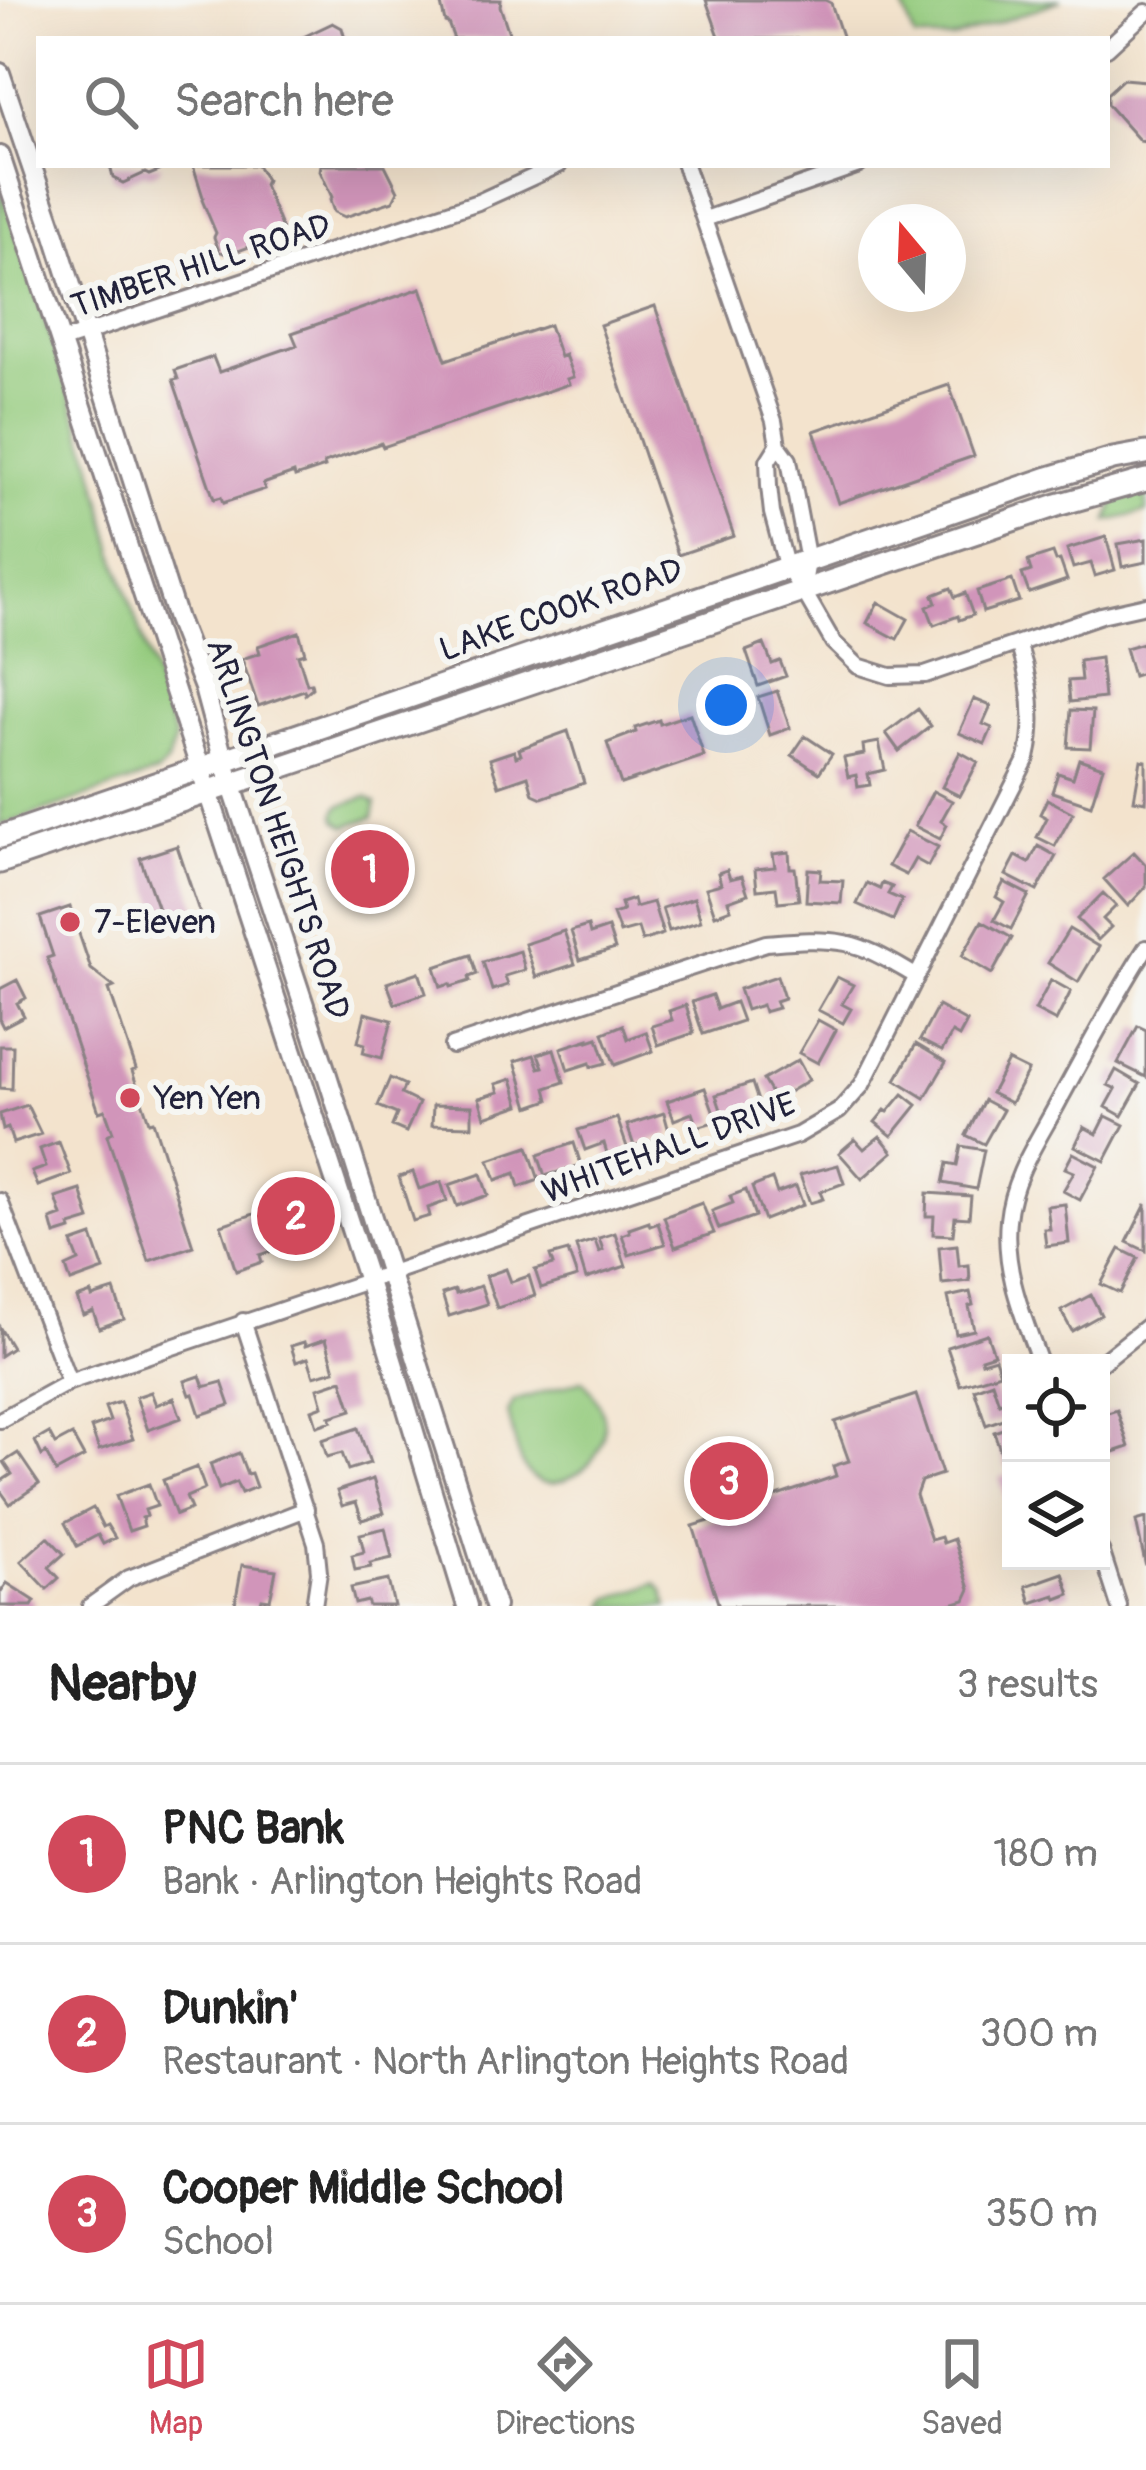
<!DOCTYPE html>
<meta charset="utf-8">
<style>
:root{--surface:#fff;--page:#f2f2f2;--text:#222;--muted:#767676;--line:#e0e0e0;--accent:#d1495b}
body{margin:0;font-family:Pangolin,sans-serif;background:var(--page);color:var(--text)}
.controls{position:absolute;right:36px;bottom:36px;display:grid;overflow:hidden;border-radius:0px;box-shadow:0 12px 48px #0002}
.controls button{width:108px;height:108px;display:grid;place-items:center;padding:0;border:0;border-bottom:3px solid var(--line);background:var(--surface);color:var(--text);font:60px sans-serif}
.compass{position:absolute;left:858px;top:204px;width:108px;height:108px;border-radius:50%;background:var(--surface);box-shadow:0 12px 48px #0002;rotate:341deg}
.you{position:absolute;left:726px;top:705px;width:42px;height:42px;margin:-30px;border:9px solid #fff;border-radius:50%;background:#1a73e8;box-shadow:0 0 0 18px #1a73e833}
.badge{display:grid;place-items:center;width:78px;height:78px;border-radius:50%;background:var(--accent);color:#fff;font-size:39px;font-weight:700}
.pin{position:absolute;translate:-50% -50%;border:6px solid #fff;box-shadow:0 3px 12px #0006}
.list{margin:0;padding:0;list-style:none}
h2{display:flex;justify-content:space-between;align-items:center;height:156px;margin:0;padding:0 48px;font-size:51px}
h2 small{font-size:39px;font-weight:400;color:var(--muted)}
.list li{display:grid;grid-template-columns:78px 1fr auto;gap:36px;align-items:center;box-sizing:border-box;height:180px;padding:0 48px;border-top:3px solid var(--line)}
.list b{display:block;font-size:45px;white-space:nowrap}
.list p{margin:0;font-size:39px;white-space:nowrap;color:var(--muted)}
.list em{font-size:39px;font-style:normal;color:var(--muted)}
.icon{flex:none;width:66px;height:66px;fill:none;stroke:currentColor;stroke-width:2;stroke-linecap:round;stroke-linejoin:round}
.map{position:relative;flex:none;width:1146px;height:1606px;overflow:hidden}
.search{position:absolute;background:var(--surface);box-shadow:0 12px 48px #0002;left:36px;right:36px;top:36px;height:132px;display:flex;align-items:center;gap:30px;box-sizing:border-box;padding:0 42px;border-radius:0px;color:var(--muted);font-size:45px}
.sheet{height:696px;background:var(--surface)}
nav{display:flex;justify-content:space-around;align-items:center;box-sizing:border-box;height:168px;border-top:3px solid var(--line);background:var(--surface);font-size:33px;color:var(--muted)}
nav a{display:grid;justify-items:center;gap:6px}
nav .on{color:var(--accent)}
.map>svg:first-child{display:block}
.green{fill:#93ca7c;stroke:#5a765c;stroke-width:3}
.building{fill:#d195ba}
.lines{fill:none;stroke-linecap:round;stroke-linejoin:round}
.minor-casing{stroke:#8a8284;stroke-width:20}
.secondary-casing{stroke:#8a8284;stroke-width:24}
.primary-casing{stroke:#8a8284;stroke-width:27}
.minor{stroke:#fff;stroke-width:14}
.secondary{stroke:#fff;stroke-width:18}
.primary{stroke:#fff;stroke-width:21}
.poi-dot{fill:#d1495b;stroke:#f6f6f2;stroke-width:4.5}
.labels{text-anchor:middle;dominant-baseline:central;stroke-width:12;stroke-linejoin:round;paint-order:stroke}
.street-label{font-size:33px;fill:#22223b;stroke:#f6f6f2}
.poi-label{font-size:33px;fill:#22223b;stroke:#f6f6f2;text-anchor:start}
</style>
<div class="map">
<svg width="1146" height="1606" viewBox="0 0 1146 1606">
<rect width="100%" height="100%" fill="#f6f6f2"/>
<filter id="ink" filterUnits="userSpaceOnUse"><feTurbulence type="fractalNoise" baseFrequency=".00833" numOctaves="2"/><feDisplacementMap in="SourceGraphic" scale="24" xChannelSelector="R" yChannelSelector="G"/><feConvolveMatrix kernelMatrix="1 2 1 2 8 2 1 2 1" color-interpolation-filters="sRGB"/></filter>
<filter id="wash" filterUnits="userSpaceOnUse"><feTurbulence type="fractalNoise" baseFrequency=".004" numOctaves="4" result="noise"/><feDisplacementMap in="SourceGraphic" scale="48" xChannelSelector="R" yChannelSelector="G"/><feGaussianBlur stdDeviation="2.7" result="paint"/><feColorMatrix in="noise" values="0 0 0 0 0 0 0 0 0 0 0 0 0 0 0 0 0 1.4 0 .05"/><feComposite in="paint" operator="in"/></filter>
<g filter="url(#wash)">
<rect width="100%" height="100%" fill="#f3e3cd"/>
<path class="green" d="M901 0H1061L952 39H915Z
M0 186 93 465 116 559 175 739 167 763 157 773 0 826Z
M1146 487V512L1108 521 1117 494Z
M367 797 376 803 373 817 346 826 337 820 335 814 339 806Z
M582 1380C644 1444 558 1505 530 1475 517 1462 513 1431 508 1413L514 1401Z
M656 1583 663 1590 668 1606H605L609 1599Z"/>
<g id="blocks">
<path class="building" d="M440 0H501L500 6 511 39H454L448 23 445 22Z
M706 0H825L831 3 843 39H720Z
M333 23 342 28 345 39H299Z
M1123 79 1146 81V142L1140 141 1107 104V94Z
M110 165H162L159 171 149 175 145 173 123 183 113 178Z
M193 165H257L266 180 264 185 282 229 277 239 266 243 262 242 228 255 219 251 214 237 216 233 202 200 203 197Z
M321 165H385L398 191 393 201 345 217 334 212 330 200 332 197 320 171Z
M421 288 446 360 549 325 560 357 565 355 573 377 567 379 569 384 383 447 381 443 324 463 325 467 295 477 294 473 277 479 263 484 265 489 223 503 221 497 214 499 173 380 178 379 175 370 213 357 219 372 297 345 292 333Z
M655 306 734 536 678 555 600 325Z
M949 385 974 456 838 503 814 431Z
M1106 537 1115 570 1095 576 1091 563 1073 568 1067 549Z
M1146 539V562L1122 567 1118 544Z
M1053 553 1056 561 1060 560 1067 580 1029 593 1022 574 1031 571 1028 561Z
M1012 580 1019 601 983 612 977 591Z
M951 588 955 597 965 593 973 615 959 620 958 616 934 625 927 607 936 603 933 595Z
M878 602 908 619 897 639 867 623Z
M299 632 305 653 298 655 307 684 311 683 312 688 305 694 304 690 258 706 242 659 260 653 258 646Z
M1146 642V672L1133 676 1125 648Z
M764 644 772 664 780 661 786 676 758 686 746 651Z
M1100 658 1104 698 1070 702 1068 681 1081 680 1079 661Z
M777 691 790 728 770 735 758 697Z
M974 699 991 706 983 724 992 728 985 744 959 733Z
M918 709 931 726 899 751 886 733Z
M1071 710 1093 711 1090 748 1068 747Z
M690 714 704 756 621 784 607 743 636 732 635 728 659 720 660 724Z
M568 731 584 783 542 798 533 794 528 776 499 786 490 759 514 751 516 757 521 755 519 749Z
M805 736 832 754 819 773 792 755Z
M879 742 885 770 868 774 870 785 858 787 856 775 848 777 844 758 864 754 863 745Z
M960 752 978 762 960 796 942 787Z
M1079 759 1103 767 1091 805 1052 792 1058 773 1073 778Z
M1141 760 1146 761V802L1134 800Z
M933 791 952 801 941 821 947 825 940 839 915 826Z
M1047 799 1073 813 1055 846 1037 837 1047 818 1040 814Z
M375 829 377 835 383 833 388 847 393 845 397 859 393 861 398 876 381 882 386 897 366 904 353 875 348 877 343 863 348 861 343 846 347 845 345 839Z
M907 831 938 847 928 866 915 859 906 875 888 866Z
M177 846 202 920 166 932 140 858Z
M1038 846 1056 856 1037 891 1006 875 1016 856 1029 863Z
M789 852 790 868H795L799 900 778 902 776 888 757 890 755 869 775 867 773 854Z
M1134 852 1146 865V887L1128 906 1104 879Z
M808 869 821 870 820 880 843 881 841 903 806 901Z
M727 870 730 879 742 876 748 894 728 901 731 909 715 915 706 888 721 884 718 873Z
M1004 882 1029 895 1011 929 994 920 1004 902 996 897Z
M867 883 880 889 882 883 892 887 888 894 902 900 893 920 857 904Z
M1103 893 1116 906 1103 919 1111 927 1098 940 1077 919Z
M694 898 701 921 669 931 662 908Z
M633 899 635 907 653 902 663 934 642 941 638 928 620 933 613 914 623 911 621 903Z
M70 907 91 969 114 987 109 989 136 1069 132 1071 149 1122 153 1121 193 1246 149 1261 107 1135 113 1132 105 1110 99 1112 47 958 53 956 40 917Z
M982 921 1012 938 992 974 962 956Z
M588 926 590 934 608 928 615 949 580 960 571 931Z
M1069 929 1099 947 1078 982 1048 963Z
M564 931 575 964 536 977 525 944Z
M520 951 525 970 505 976 508 985 492 990 483 962Z
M471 955 477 974 469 977 470 981 451 987 450 984 441 987 435 967Z
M419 972 426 993 395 1004 387 983Z
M777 976 784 998 775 1001 778 1008 764 1012 762 1005 746 1010 739 989Z
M837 977 853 985 842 1004 851 1009 843 1023 818 1010Z
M17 980 26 998 17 1003 24 1016 3 1027 0 1021V989Z
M1051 980 1071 991 1056 1021 1035 1010Z
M712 995 717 1009 735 1002 742 1021 703 1034 692 1002Z
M686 1005 694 1033 658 1045 652 1026 672 1020 669 1011Z
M938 1006 967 1022 959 1037 952 1033 942 1051 920 1040Z
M365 1013 392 1020 382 1058 363 1053 365 1044 358 1042Z
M818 1020 836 1030 818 1063 799 1053Z
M623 1025 628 1039 646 1032 653 1051 615 1065 603 1033Z
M1138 1026 1146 1030V1077L1118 1063Z
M598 1038 606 1063 591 1067 590 1063 568 1070 561 1048 589 1039V1041Z
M916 1044 946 1062 925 1098 896 1080Z
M0 1046H13L12 1089 0 1088Z
M554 1049 564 1082 546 1088 549 1100 529 1107 515 1061 534 1055 539 1068 543 1067 538 1054Z
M798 1060 809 1080 775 1100 763 1080Z
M1008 1061 1028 1071 1011 1103 991 1093Z
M1116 1070 1140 1084 1122 1116 1106 1107 1116 1089 1108 1085Z
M390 1078 405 1085 401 1094 419 1103 406 1132 392 1126 397 1114 378 1106Z
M512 1079 520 1105 485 1117 479 1098 499 1092 496 1084Z
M752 1083 759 1104 723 1116 716 1095Z
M705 1088 717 1121 697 1127 692 1113 674 1120 667 1101Z
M903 1094 917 1105 892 1136 875 1122 885 1110 888 1112Z
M984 1100 1003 1110 984 1144 966 1135Z
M27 1105 41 1134 13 1143 8 1128 3 1130 0 1114Z
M433 1105 472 1106V1126L432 1125Z
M664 1113 670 1135 634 1146 627 1125Z
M1106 1116 1124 1125 1105 1161 1075 1146 1084 1127 1097 1134Z
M617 1118 628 1150 608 1157 604 1143 585 1150 578 1130Z
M880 1136 893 1152 862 1179 839 1153 855 1139 864 1149Z
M59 1142 71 1174 38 1186 32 1172 46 1167 40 1149Z
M574 1143 581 1165 545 1176 538 1155Z
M961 1146 984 1150 976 1189 943 1183 947 1163 957 1165Z
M528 1147 539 1180 519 1187 515 1173 496 1180 489 1160Z
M1073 1153 1098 1166 1080 1200 1063 1191 1074 1172 1065 1168Z
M838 1165 844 1183 820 1192 823 1199 810 1203 800 1175Z
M413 1172 419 1189 441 1182 447 1201 428 1208 430 1216 413 1221 399 1177Z
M481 1174 488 1195 457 1206 449 1185Z
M772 1179 777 1193 796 1186 803 1205 764 1220 752 1187Z
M81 1190 90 1220 70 1226 71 1230 55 1235 51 1220 62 1216 56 1198Z
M746 1190 755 1216 719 1229 712 1211 733 1203 730 1196Z
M927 1193 971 1196 969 1218 955 1217 953 1235 933 1234 934 1216H926Z
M305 1197 320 1242 287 1253 285 1247 260 1255 262 1262 236 1271 221 1225Z
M702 1203 714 1233 675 1247 664 1217Z
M1065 1204 1069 1243 1046 1246 1044 1229H1050L1047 1206Z
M1146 1204V1251L1127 1242Z
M649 1222 650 1226 658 1223 665 1244 629 1255 622 1235 630 1232 629 1229Z
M615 1233 626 1266 586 1279 576 1246 595 1240 599 1252 603 1250 599 1238Z
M92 1236 104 1270 71 1282 66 1267 79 1261 72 1243Z
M957 1245 959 1266 969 1265 970 1281 942 1284 939 1247Z
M1120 1249 1138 1258 1120 1293 1101 1284Z
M568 1251 577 1277 541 1288 535 1270 553 1265 550 1256Z
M506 1269 511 1282 529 1276 535 1296 497 1308 486 1276Z
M481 1286 487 1304 449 1316 442 1294 455 1290 456 1294Z
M114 1290 124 1319 99 1328 93 1311 83 1315 77 1298 91 1293 92 1297Z
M970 1292 973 1305 969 1306 974 1330 956 1334 948 1297Z
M1091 1295 1101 1315 1072 1331 1061 1311Z
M0 1328 12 1348 0 1356Z
M987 1334 994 1354 981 1358 982 1362 995 1358 1000 1373 960 1385 947 1347Z
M326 1339 335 1370 314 1376 308 1358 296 1362 291 1346 304 1342 305 1346Z
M200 1376 204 1387 222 1382 230 1405 200 1415 193 1394 190 1395 185 1381Z
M342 1380 352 1410 330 1417 332 1421 317 1426 312 1410 323 1406 318 1388Z
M992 1382 999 1403 1008 1400 1011 1416 986 1425 974 1389Z
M151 1392 156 1405 174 1398 181 1418 148 1430 136 1397Z
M916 1395 942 1474 921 1481 916 1495 931 1540 941 1537 943 1543 954 1539 970 1589 965 1600 945 1606H719L693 1526 729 1515 739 1521 753 1519 748 1506 836 1476 833 1466 849 1461 835 1422Z
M120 1402 133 1439 99 1450 91 1428 110 1421 105 1407Z
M1117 1410 1129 1447 1108 1454 1103 1439 1106 1438 1101 1415Z
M1011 1426V1466L1006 1467 994 1432Z
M358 1428 370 1463 348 1470 342 1453 327 1457 322 1440Z
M49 1433 55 1444 72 1435 84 1457 56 1472 46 1453 42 1456 35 1441Z
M18 1453 39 1484 10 1504 0 1490V1482L12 1474 4 1462Z
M239 1453 247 1474 251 1473 256 1487 241 1493 236 1482 219 1489 210 1464Z
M197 1467 205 1489 186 1497 191 1509 176 1515 163 1480Z
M1011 1474V1511H1010L999 1478Z
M373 1479 384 1513 362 1520 356 1502 342 1506 337 1491Z
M149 1484 157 1506 145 1510 147 1516 142 1518 144 1526 129 1531 116 1496Z
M93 1508 103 1527 107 1525 115 1538 103 1544 98 1535 77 1546 65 1523Z
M1146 1518V1562L1145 1563 1136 1521Z
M385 1528 392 1558 370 1563 371 1567 355 1570 352 1555 364 1552 360 1534Z
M48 1537 64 1554 49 1567 59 1578 47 1589 21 1561Z
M242 1565 276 1570 270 1600 262 1599 260 1606 235 1604Z
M1063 1573 1070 1594 1057 1599 1055 1595 1031 1603 1026 1586Z
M388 1580 394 1606H369L367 1601 355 1604 351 1588Z
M7 1583 35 1601 32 1606H0V1593Z"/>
</g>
</g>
<g filter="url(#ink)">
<use href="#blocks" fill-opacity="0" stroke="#8a8284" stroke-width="3"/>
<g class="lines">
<g class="minor-casing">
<path id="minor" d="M1107 48 1146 12
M685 165 774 421 778 445 789 460 808 561 803 590
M705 219 859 165
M62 341 478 202 559 165
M778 445 768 461 769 486 772 513 787 569 803 590 833 642 858 666 890 676 925 675 1101 615 1146 605
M452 1046 766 943C791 941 819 938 845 943 870 948 893 963 916 976
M0 1201 69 1382
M243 1321 316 1543 319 1572 314 1606
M1040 1363C1023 1316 1003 1270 1008 1220 1012 1176 1039 1139 1059 1101 1087 1050 1114 998 1146 948
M1101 1363 1146 1327
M0 1420 69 1382 798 1135 839 1111 862 1085 1027 758C1036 720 1031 683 1019 646
M1101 1550 1119 1606
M90 1606 129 1578 306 1509"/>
</g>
<g class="secondary-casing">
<path id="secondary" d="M0 73 54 232 177 619 204 688 224 762 326 1072 495 1606
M0 156 368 1281 467 1606"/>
</g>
<g class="primary-casing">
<path id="primary" d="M0 837 1049 478 1113 459 1146 453
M0 862 1057 505 1146 480"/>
</g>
<use href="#minor" class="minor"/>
<use href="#secondary" class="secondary"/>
<use href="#primary" class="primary"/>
</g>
</g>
<g class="poi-dot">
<circle cx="70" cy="922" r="12"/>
<circle cx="130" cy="1098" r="12"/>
</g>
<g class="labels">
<g class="street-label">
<text transform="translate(201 266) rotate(-18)">TIMBER HILL ROAD</text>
<text transform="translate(561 610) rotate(-19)">LAKE COOK ROAD</text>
<text transform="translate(278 829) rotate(72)">ARLINGTON HEIGHTS ROAD</text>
<text transform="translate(669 1148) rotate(-20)">WHITEHALL DRIVE</text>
</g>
<g class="poi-label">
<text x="94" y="922">7-Eleven</text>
<text x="154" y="1098">Yen Yen</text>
</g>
</g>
</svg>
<div class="controls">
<button><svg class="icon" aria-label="locate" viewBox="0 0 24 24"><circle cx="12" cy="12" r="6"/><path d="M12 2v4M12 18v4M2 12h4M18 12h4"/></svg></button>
<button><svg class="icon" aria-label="layers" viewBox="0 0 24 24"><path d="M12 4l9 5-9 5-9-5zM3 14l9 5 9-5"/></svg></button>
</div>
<svg class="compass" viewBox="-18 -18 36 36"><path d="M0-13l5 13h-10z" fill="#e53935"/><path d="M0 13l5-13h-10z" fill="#767676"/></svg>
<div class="you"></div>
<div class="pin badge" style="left:370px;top:869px">1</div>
<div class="pin badge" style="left:296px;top:1216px">2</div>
<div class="pin badge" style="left:729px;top:1481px">3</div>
<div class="search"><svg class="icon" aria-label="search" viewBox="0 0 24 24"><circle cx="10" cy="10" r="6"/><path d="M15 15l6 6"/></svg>Search here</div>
</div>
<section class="sheet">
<h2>Nearby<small>3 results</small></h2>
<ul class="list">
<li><span class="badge">1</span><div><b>PNC Bank</b><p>Bank · Arlington Heights Road</p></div><em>180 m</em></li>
<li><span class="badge">2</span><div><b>Dunkin'</b><p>Restaurant · North Arlington Heights Road</p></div><em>300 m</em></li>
<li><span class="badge">3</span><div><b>Cooper Middle School</b><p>School</p></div><em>350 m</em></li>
</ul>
</section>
<nav>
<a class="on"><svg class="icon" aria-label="map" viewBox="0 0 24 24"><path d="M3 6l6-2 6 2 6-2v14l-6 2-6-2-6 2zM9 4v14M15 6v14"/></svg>Map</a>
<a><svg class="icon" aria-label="directions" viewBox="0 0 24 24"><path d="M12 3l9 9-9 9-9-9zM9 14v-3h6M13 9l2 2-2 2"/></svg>Directions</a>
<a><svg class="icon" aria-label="saved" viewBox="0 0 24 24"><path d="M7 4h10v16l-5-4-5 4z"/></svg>Saved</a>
</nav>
